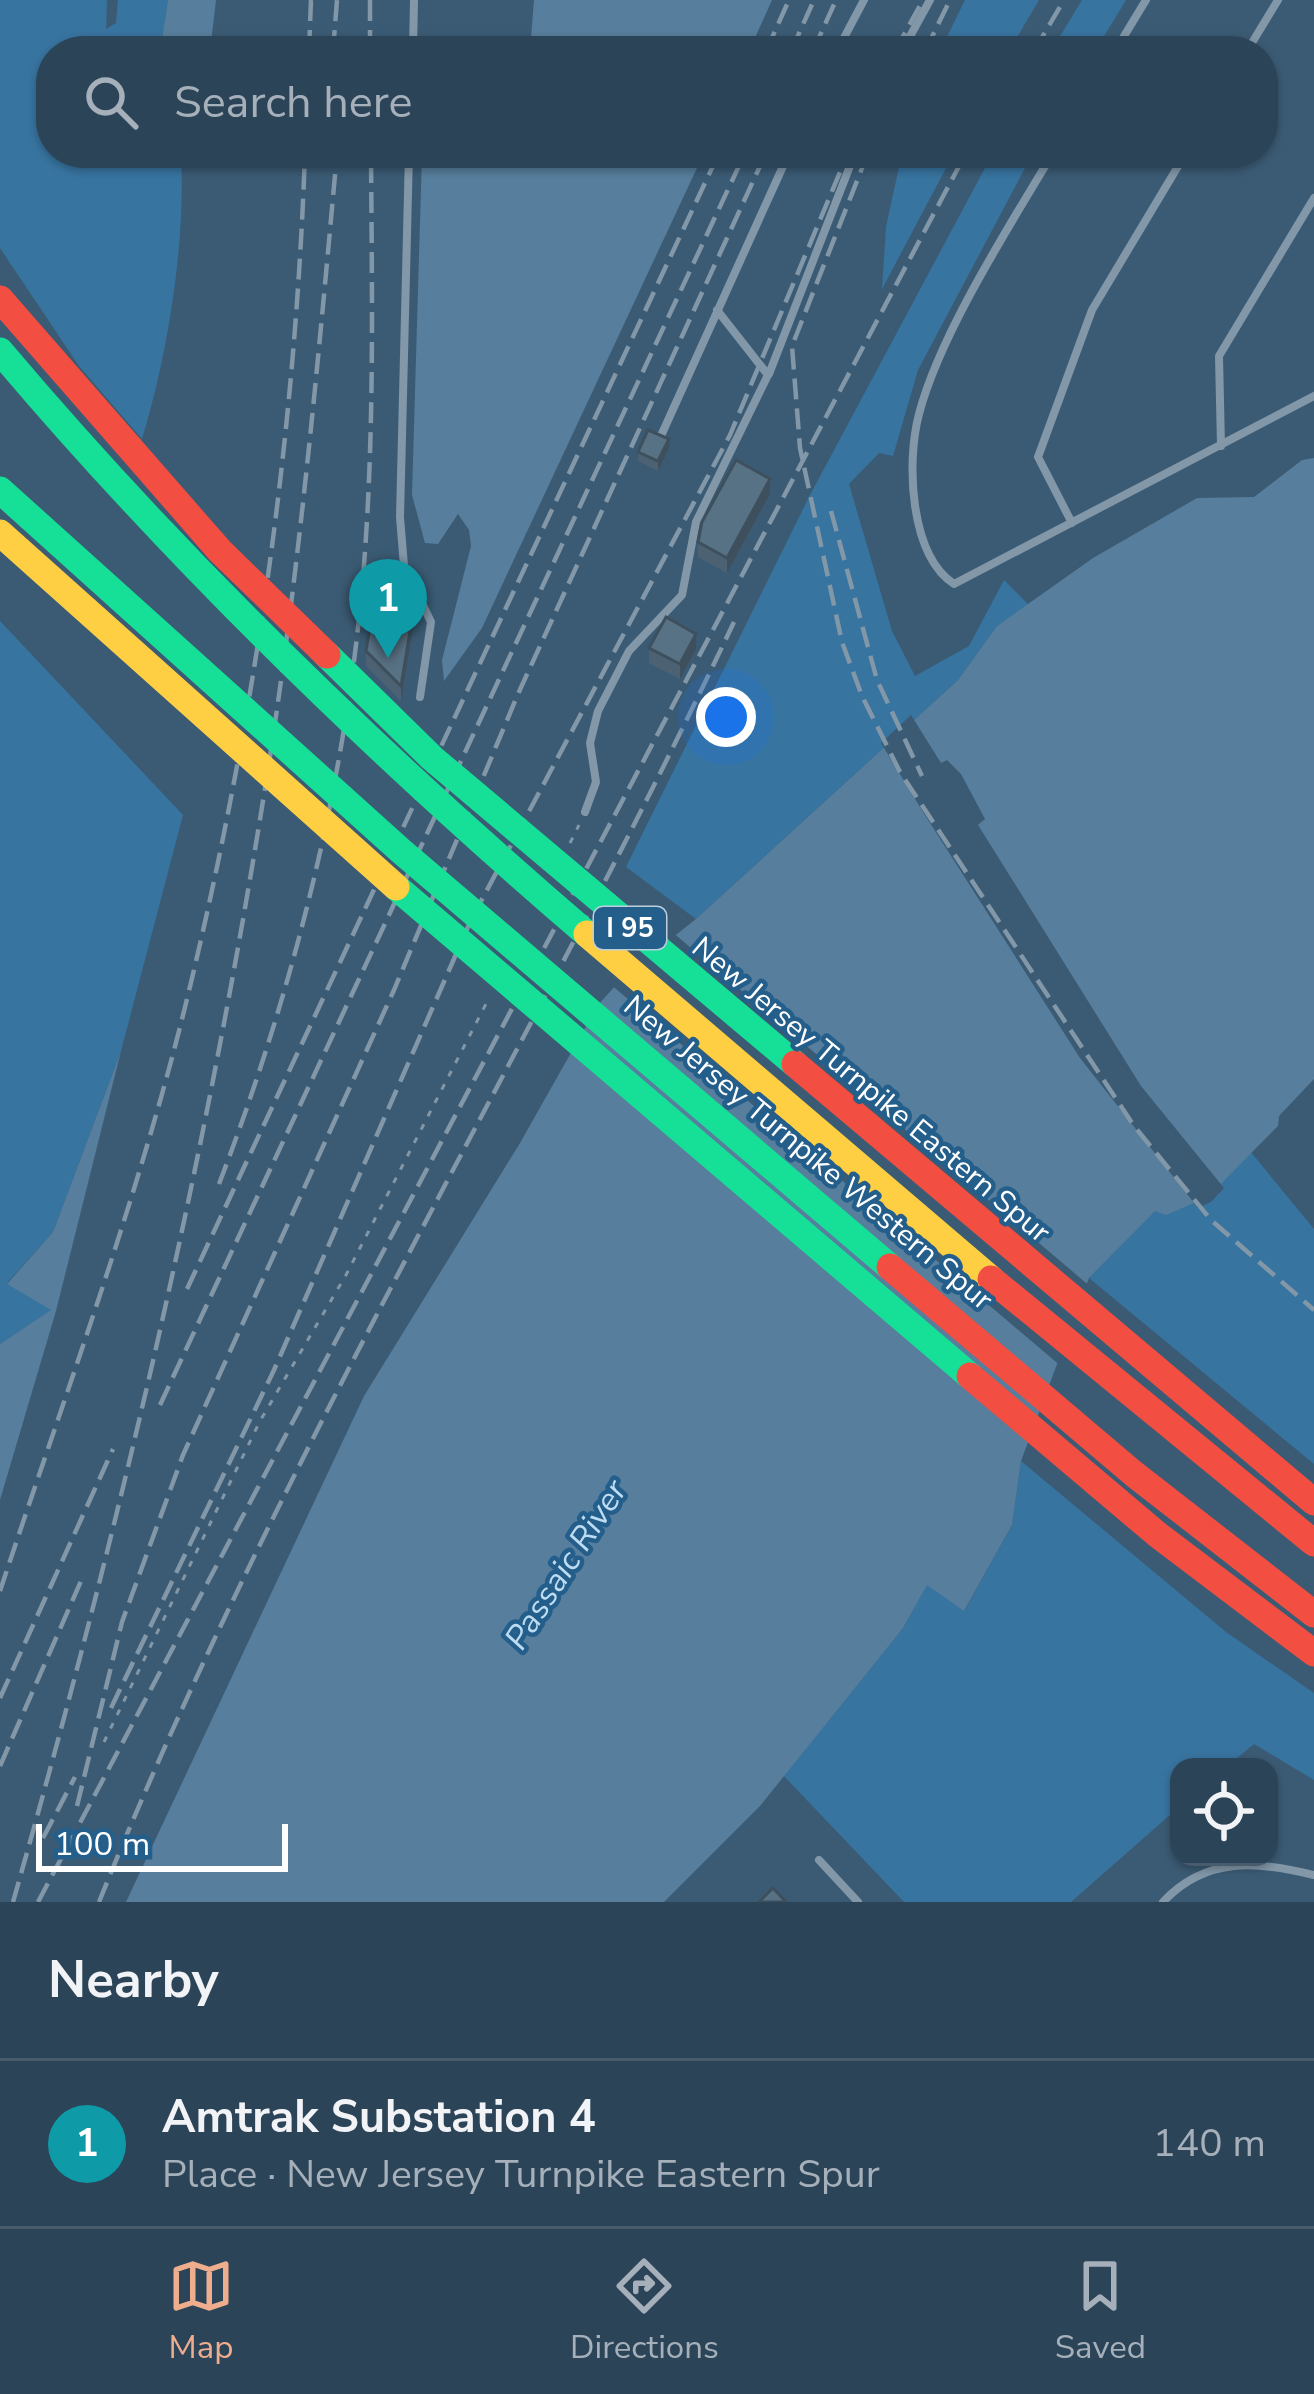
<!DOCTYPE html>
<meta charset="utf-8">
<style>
:root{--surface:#2c4457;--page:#344b5d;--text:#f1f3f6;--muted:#a6b0ba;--line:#485c6d;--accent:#eead8d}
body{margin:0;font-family:"Nunito Sans",sans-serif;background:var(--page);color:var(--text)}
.controls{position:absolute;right:36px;bottom:36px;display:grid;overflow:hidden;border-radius:24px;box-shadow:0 3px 9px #0004}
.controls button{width:108px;height:108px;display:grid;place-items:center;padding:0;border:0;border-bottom:3px solid var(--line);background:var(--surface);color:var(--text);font:60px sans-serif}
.scale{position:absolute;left:36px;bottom:30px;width:252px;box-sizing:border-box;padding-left:12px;border:6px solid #fff;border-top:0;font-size:33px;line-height:42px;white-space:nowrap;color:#fff;-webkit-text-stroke:9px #245e8b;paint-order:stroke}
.you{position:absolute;left:726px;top:717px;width:42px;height:42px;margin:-30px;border:9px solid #fff;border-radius:50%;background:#1a73e8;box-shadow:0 0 0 18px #1a73e833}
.badge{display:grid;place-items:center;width:78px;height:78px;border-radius:50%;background:var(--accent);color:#fff;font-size:39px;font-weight:700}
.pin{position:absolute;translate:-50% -99px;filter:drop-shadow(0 3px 6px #0008)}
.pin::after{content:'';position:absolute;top:63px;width:42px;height:36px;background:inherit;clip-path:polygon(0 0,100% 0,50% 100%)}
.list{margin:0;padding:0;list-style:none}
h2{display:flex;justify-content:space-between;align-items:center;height:156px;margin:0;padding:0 48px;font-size:51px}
h2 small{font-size:39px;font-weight:400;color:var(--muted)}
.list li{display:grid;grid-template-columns:78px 1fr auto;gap:36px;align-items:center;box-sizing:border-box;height:168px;padding:0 48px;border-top:3px solid var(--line)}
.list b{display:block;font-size:45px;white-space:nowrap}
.list p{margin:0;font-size:39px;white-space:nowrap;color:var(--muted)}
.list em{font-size:39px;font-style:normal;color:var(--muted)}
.icon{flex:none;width:66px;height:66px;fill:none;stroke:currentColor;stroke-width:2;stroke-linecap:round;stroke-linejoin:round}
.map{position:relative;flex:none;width:1314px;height:1902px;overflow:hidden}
.search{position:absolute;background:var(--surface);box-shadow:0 3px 9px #0004;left:36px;right:36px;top:36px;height:132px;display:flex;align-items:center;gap:30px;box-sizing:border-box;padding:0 42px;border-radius:48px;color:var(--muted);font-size:45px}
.sheet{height:324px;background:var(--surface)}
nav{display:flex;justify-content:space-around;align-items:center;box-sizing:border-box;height:168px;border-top:3px solid var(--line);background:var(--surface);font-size:33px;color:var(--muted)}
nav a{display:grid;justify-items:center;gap:6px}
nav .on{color:var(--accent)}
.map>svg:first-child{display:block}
.green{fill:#3874a0}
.water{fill:#577e9c}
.pier{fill:#3b5b74}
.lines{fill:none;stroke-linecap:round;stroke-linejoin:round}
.path{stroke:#8297a8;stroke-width:3;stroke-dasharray:6 9;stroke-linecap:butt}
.lane{stroke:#8297a8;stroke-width:8}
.rail{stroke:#8297a7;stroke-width:4.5;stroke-dasharray:21 9;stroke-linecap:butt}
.fast-bridge{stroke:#16e098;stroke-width:27}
.slow-bridge{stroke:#ffcf43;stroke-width:27}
.jam-bridge{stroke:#f24e42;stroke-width:27}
.wall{fill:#4c6272}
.shaded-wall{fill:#3e505d}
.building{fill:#587285;stroke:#3e505d;stroke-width:3}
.labels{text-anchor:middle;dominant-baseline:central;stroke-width:9;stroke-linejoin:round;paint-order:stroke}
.shield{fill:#245e8b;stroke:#bdcfdc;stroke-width:3}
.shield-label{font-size:27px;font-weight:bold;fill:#fff}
.street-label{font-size:30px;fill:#fff;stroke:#245e8b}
.water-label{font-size:33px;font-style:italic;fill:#bddcf1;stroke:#245e8b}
</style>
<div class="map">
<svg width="1314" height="1902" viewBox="0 0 1314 1902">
<rect width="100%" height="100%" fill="#3b5b74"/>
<path class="green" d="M0 0H107L106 29 116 23 118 0H168L160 51H51V153H181C186 241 168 354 142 439L79 366 0 248Z
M965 0H1039L1009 51H940Z
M1082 0H1126L1095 51H1051Z
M902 153H954L882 289 886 227Z
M993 153H1033L918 370 893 456 879 453 849 484 892 631 915 676 969 646 1004 580 1030 606 997 626 958 680 696 919 626 867 810 495Z
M0 621 183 815 121 1051 53 1232 7 1283 52 1310 0 1344Z
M1250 1151 1314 1229V1464L1089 1278 1155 1210 1208 1197Z
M1021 1461 1226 1632 1314 1693V1780L1254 1744 1226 1767H1179V1807L1071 1902H904L781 1773 903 1628 927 1584 965 1610 1012 1525Z"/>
<path class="water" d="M168 0H216L210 51H160Z
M534 0H772L749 51H530Z
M422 153H704L482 628 444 681 442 660 471 546 469 530 458 514 438 544 425 543 412 495Z
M1314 458V1079L1279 1116 1278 1126 1208 1197 1166 1215 1155 1211 1089 1278 1021 1461 1012 1525 964 1611 927 1585 903 1628 760 1806 664 1902H126L364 1396 520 1143 598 1005 625 975 696 919 958 680 997 626 1093 558 1197 498 1254 497 1302 460Z
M121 1051 56 1311 0 1500V1344L51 1310 7 1284 53 1232Z"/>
<path class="pier" d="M911 715 941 763 947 760 961 774 985 819 978 825 1141 1086 1224 1188 1211 1202 1198 1208 1080 1058 923 812 881 743Z
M671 931 1092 1288 1062 1367 609 983Z"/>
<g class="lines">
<path class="path" d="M570 843 579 825
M104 1742 260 1421 346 1275 488 1000"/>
<path class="lane" d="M413 51 414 0
M837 51 864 0
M902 51 930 0
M1115 51 1146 0
M1247 51 1278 0
M409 153 400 517 404 566 431 622 420 697
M1053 153C1010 225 940 334 919 414 906 463 910 555 954 584L1314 396
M769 374 855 153
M660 438 789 153
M1221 446 1219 356 1314 198
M1072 523 1038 457 1092 310 1186 153
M585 812 596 782 590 743 598 711 629 651 682 595 696 522 768 375 717 310
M819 1860 858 1902
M1163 1902C1206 1856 1258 1861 1314 1875"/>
<path class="rail" d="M370 0V51
M309 51 311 0
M333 51 337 0
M766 51 789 0
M791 51 814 0
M813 51 836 0
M895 51 923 0
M925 51 950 0
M1034 51 1064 0
M868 153 792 346 800 448 842 642 862 696 900 772 1134 1126 1211 1220 1314 1310
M831 511 877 680 922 776
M219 1184C291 996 341 801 361 600 375 452 372 302 371 153
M187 1289 719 153
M160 1405 745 153
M0 1591C65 1394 139 1197 188 995 255 718 295 437 305 153
M0 1698 113 1449
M111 1708 274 1370 471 920 730 435 848 153
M0 1766 81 1581
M77 1806 122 1622 183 1455 394 990 518 694 766 153
M43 1838 75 1777
M13 1902C118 1534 206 1161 266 782 299 574 318 363 337 153
M38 1902 966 153
M99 1902C277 1460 530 1052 734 622"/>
<path class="fast-bridge" d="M0 351C179 563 376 753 587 934
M0 490 401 851 890 1267
M327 655 432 758 795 1064
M396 887 970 1376"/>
<path class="slow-bridge" d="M0 533 396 887
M587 934 991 1279"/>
<path class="jam-bridge" d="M0 299 220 551 327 655
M795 1064 1314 1502
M890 1267 1134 1474 1314 1614
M991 1279 1314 1543
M970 1376 1158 1535 1314 1653"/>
</g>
<path class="wall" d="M669 449 658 471 638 461V452Z
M770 494 727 573 698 557V542Z
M415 616 401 701 366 666V651Z
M649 648 696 649 680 679 649 663Z"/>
<path class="shaded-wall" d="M669 439V449L658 471V461Z
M770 479V494L727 573V558Z
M415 601V616L401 701V686Z
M696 634V649L680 679V664Z"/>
<path class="building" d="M648 430 669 439 658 461 638 452Z
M736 460 770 479 727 558 698 542 702 522Z
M375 595 415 601 401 686 366 651Z
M666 617 696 634 680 664 649 648Z
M773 1888 786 1902H759Z"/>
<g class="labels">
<rect class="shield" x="594" y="907" width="72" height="42" rx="9"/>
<g class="shield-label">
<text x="630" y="928">I 95</text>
</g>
<g class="street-label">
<text transform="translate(871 1090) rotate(40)">New Jersey Turnpike Eastern Spur</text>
<text transform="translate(808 1153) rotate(40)">New Jersey Turnpike Western Spur</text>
</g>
<g class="water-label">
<text transform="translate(566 1565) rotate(-57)">Passaic River</text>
</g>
</g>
</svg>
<div class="controls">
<button><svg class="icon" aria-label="locate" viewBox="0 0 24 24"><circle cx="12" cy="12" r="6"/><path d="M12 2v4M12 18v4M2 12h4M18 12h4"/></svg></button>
</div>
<div class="scale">100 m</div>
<div class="you"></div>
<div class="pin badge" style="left:388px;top:658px;background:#0f9aa8">1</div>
<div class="search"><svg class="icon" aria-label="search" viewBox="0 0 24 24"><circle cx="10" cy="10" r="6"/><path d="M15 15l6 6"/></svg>Search here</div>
</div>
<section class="sheet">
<h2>Nearby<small></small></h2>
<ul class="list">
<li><span class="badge" style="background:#0f9aa8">1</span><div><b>Amtrak Substation 4</b><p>Place · New Jersey Turnpike Eastern Spur</p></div><em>140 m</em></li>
</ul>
</section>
<nav>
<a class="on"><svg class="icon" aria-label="map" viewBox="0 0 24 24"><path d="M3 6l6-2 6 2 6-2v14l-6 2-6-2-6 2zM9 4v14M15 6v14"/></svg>Map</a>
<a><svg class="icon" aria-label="directions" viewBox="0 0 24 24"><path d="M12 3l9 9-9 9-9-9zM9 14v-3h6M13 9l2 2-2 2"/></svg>Directions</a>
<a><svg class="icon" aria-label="saved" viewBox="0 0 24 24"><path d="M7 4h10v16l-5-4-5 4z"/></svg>Saved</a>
</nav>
